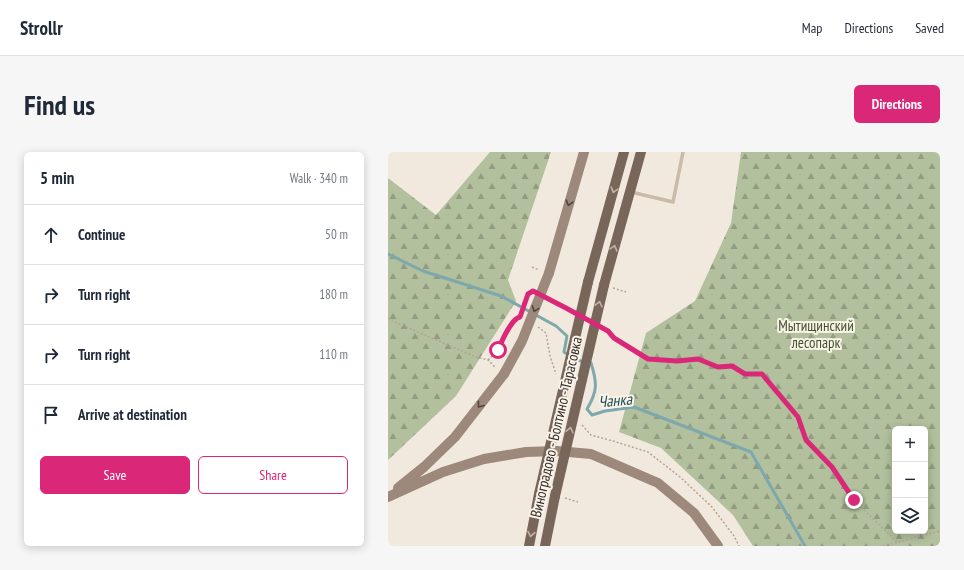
<!DOCTYPE html>
<meta charset="utf-8">
<style>
:root{--surface:#fff;--page:#f6f6f7;--text:#1f2937;--muted:#747a83;--line:#e0e1e3;--accent:#db2777}
body{margin:0;font-family:"PT Sans Narrow",sans-serif;background:var(--page);color:var(--text)}
.controls{position:absolute;right:12px;bottom:12px;display:grid;overflow:hidden;border-radius:6px;box-shadow:0 2px 10px #0003}
.controls button{width:36px;height:36px;display:grid;place-items:center;padding:0;border:0;border-bottom:1px solid var(--line);background:var(--surface);color:var(--text);font:20px sans-serif}
.stop{position:absolute;width:12px;height:12px;margin:-9px;border:3px solid #db2777;border-radius:50%;background:#fff}
.stop.end{background:#db2777;border-color:#fff;box-shadow:0 1px 4px #0008}
.list{margin:0;padding:0;list-style:none}
h2{display:flex;justify-content:space-between;align-items:center;height:52px;margin:0;padding:0 16px;font-size:17px}
h2 small{font-size:13px;font-weight:400;color:var(--muted)}
.list li{display:grid;grid-template-columns:26px 1fr auto;gap:12px;align-items:center;box-sizing:border-box;height:60px;padding:0 16px;border-top:1px solid var(--line)}
.list b{display:block;font-size:15px;white-space:nowrap}
.list em{font-size:13px;font-style:normal;color:var(--muted)}
.actions{display:flex;gap:8px;padding:12px 16px}
.actions a{flex:1;padding:9px 0;border:1px solid var(--accent);border-radius:6px;text-align:center;font-size:14px;color:var(--accent)}
.actions .main{background:var(--accent);color:#fff}
.icon{flex:none;width:22px;height:22px;fill:none;stroke:currentColor;stroke-width:2;stroke-linecap:round;stroke-linejoin:round}
.map{position:relative;flex:none;width:552px;height:394px;overflow:hidden;border-radius:6px}
header{display:flex;align-items:center;gap:24px;box-sizing:border-box;height:56px;padding:0 20px;background:var(--surface);border-bottom:1px solid var(--line)}
header strong{font-size:19px}
nav{display:flex;gap:22px;margin-inline-start:auto;font-size:14px}
.intro{display:flex;align-items:center;justify-content:space-between;box-sizing:border-box;height:96px;padding:0 24px}
h1{margin:0;font-size:28px}
.button{padding:10px 18px;border-radius:6px;background:var(--accent);color:#fff;font-size:14px;font-weight:700}
main{display:flex;gap:24px;padding:0 24px}
aside{flex:1;background:var(--surface);border-radius:6px;box-shadow:0 2px 10px #0003}
.map>svg:first-child{display:block}
.forest{fill:url(#forest-firs);fill-rule:evenodd}
.lines{fill:none;stroke-linecap:round;stroke-linejoin:round}
.stream{stroke:#7da8ad;stroke-width:3}
.path{stroke:#b5a493;stroke-width:1.5;stroke-dasharray:2 2;stroke-linecap:butt}
.service{stroke:#c9baa9;stroke-width:3.5}
.secondary{stroke:#9c897b;stroke-width:10}
.primary{stroke:#78665a;stroke-width:10}
.secondary-bridge{stroke:#9c897b;stroke-width:10}
.primary-bridge{stroke:#78665a;stroke-width:10}
.oneway{stroke:#bfb4a9}
.oneway2{stroke:#50453e}
.route{stroke:#db2777;stroke-width:5}
.labels{text-anchor:middle;dominant-baseline:central;stroke-width:4;stroke-linejoin:round;paint-order:stroke}
.park-label{font-size:15px;fill:#43542e;stroke:#f9f3e9}
.street-label{font-size:15px;fill:#362e29;stroke:#f9f3e9}
.water-label{font-size:16px;font-style:italic;fill:#204f56;stroke:#f9f3e9}
</style>
<header>
<strong>Strollr</strong>
<nav><a>Map</a><a>Directions</a><a>Saved</a></nav>
</header>
<div class="intro"><h1>Find us</h1><a class="button">Directions</a></div>
<main>
<aside>
<h2>5 min<small>Walk · 340 m</small></h2>
<ul class="list">
<li><svg class="icon" aria-label="ahead" viewBox="0 0 24 24"><path d="M12 20V5M6 11l6-6 6 6"/></svg><div><b>Continue</b></div><em>50 m</em></li>
<li><svg class="icon" aria-label="right" viewBox="0 0 24 24"><path d="M7 20v-9h11M14 6l5 5-5 5"/></svg><div><b>Turn right</b></div><em>180 m</em></li>
<li><svg class="icon" aria-label="right" viewBox="0 0 24 24"><path d="M7 20v-9h11M14 6l5 5-5 5"/></svg><div><b>Turn right</b></div><em>110 m</em></li>
<li><svg class="icon" aria-label="arrive" viewBox="0 0 24 24"><path d="M6 21V4h12l-3 4 3 4H6"/></svg><div><b>Arrive at destination</b></div></li>
</ul>
<div class="actions"><a class="main">Save</a><a>Share</a></div>
</aside>
<div class="map">
<svg width="552" height="394" viewBox="0 0 552 394">
<defs>
<pattern id="forest-firs" width="22" height="20" patternUnits="userSpaceOnUse"><rect width="22" height="20" fill="#b2c09d"/><path d="M5 1l3.5 6h-7zM16 11l3.5 6h-7z" fill="#929c80"/></pattern>
</defs>
<rect width="100%" height="100%" fill="#f1e9dd"/>
<path class="forest" d="M102 0H163L120 128 128 149 68 244 0 308V26L48 63Z
M353 0H552V394H365L345 363 273 296 231 280 258 181 307 149 343 71ZM507 277H537V379H507Z"/>
<g class="lines">
<path class="stream" d="M0 102 35 119 113 144 168 174 179 184 176 200 188 208 203 211C209 230 210 239 199 257L204 263 217 259 246 255 363 300 417 394"/>
<path class="path" d="M144 115 151 118
M225 136 238 140
M161 148 184 159
M132 165 140 142 143 140
M0 166 11 172 88 205 100 208 108 216
M150 175 158 181 162 204 168 222
M215 177 226 186 260 207 289 209 310 207 329 215 344 214 357 222H374L410 265 418 288 444 315 466 348 509 390
M100 208C103 205 107 202 109 199 115 190 122 167 133 165
M194 273 203 283 225 289 260 300 292 325 324 355 346 384 351 394
M177 346 190 350
M495 394 552 379"/>
<path class="service" d="M243 40 285 50 295 0"/>
<path class="secondary" d="M161 121 196 0
M10 336 36 315 67 285 116 222
M0 345 55 320 96 307 138 300 169 299 203 302 270 331 306 361 330 394"/>
<path class="primary" d="M200 130 236 0
M216 133 253 0
M141 394 151 342
M157 394 167 344"/>
<path class="secondary-bridge" d="M116 222 134 189 161 121"/>
<path class="primary-bridge" d="M151 342 200 130
M167 344 216 133"/>
</g>
<defs><path id="oneway-chevron" d="M-2-3.5L2.5 0L-2 3.5" fill="none" stroke-width="1.6" stroke-linecap="round" stroke-linejoin="round"/></defs>
<g class="oneway">
<use href="#oneway-chevron" transform="translate(226 38) rotate(106)"/>
<use href="#oneway-chevron" transform="translate(226 96) rotate(-74)"/>
<use href="#oneway-chevron" transform="translate(211 152) rotate(-77)"/>
<use href="#oneway-chevron" transform="translate(182 278) rotate(-77)"/>
<use href="#oneway-chevron" transform="translate(143 382) rotate(101)"/>
</g>
<g class="oneway2">
<use href="#oneway-chevron" transform="translate(181 51) rotate(106)"/>
<use href="#oneway-chevron" transform="translate(147 157) rotate(111)"/>
<use href="#oneway-chevron" transform="translate(92 253) rotate(127)"/>
</g>
<g class="lines">
<path class="route" d="M110 198C114 189 123 167 132 165L140 142 145 139 178 156 220 179 226 186 260 207 289 209 310 207 330 215 344 214 357 222H374L410 265 418 288 444 315 466 348"/>
</g>
<g class="labels">
<g class="park-label">
<text x="428" y="173">Мытищинский<tspan x="428" dy="17">лесопарк</tspan></text>
</g>
<g class="street-label">
<text transform="translate(168 275) rotate(-77)">Виноградово - Болтино - Тарасовка</text>
</g>
<g class="water-label">
<text transform="translate(227 248) rotate(-5)">Чанка</text>
</g>
</g>
</svg>
<div class="controls">
<button>+</button>
<button>−</button>
<button><svg class="icon" aria-label="layers" viewBox="0 0 24 24"><path d="M12 4l9 5-9 5-9-5zM3 14l9 5 9-5"/></svg></button>
</div>
<div class="stop" style="left:110px;top:198px"></div>
<div class="stop end" style="left:466px;top:348px"></div>
</div>
</main>
